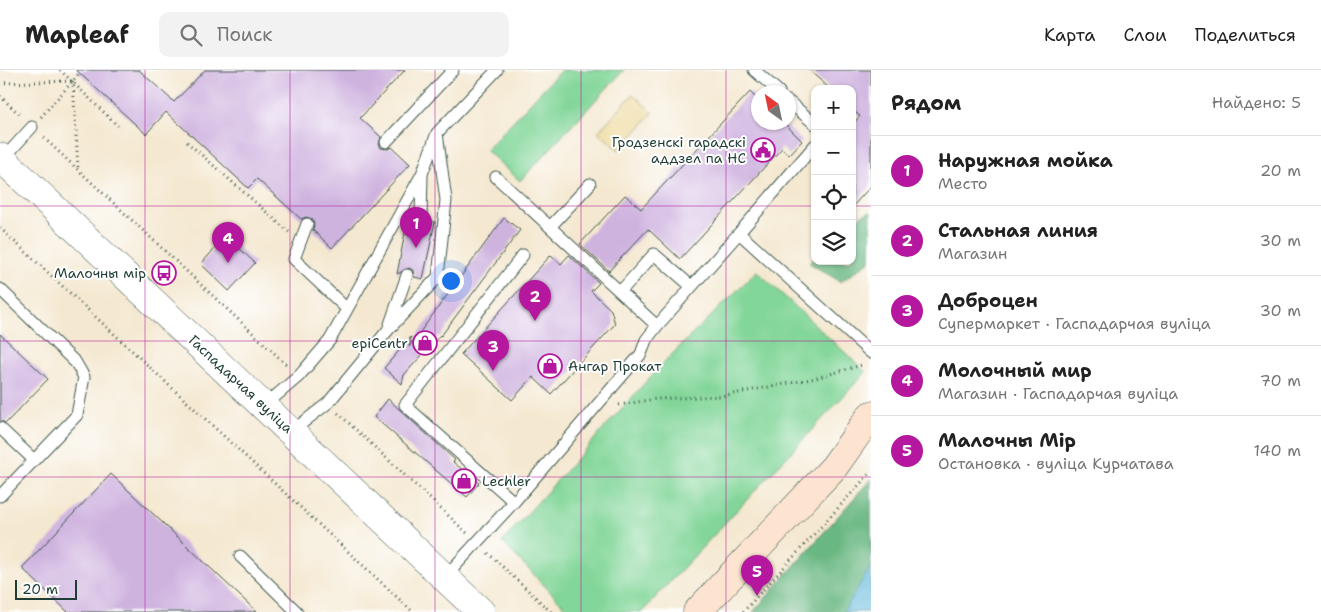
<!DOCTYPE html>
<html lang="ru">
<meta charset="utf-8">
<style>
:root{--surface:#fff;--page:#f2f2f2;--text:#222;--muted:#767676;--line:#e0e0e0;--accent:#b5179e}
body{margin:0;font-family:"Shantell Sans",sans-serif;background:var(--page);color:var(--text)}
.controls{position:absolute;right:15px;top:15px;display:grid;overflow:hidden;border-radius:10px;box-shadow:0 1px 4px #0004}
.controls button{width:45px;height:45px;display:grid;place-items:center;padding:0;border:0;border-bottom:1px solid var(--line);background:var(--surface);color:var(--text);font:25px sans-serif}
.compass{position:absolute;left:751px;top:15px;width:45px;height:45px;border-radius:50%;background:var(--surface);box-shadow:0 1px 4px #0004;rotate:327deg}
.scale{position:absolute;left:15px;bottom:12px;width:62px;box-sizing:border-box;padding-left:5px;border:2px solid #1f3d34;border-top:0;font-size:14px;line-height:18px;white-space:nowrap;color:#1f3d34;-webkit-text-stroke:4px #fff;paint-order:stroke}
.you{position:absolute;left:450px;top:210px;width:18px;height:18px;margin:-12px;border:4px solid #fff;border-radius:50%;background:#1a73e8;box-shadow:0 0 0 8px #1a73e833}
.badge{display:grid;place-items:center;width:32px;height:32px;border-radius:50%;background:var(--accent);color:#fff;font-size:16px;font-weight:700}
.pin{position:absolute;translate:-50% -41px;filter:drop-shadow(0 1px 2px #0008)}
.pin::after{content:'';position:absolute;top:26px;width:18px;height:15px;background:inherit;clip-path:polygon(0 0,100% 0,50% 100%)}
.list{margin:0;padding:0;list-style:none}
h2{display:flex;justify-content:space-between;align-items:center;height:65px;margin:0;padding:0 20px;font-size:21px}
h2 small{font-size:16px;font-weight:400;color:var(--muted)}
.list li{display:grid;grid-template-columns:32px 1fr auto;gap:15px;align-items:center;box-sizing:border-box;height:70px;padding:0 20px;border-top:1px solid var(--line)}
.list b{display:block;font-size:19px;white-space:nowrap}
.list p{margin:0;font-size:16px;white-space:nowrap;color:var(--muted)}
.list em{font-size:16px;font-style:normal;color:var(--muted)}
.icon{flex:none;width:28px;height:28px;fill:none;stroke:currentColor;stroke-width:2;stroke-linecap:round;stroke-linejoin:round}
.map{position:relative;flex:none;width:871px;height:542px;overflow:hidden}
header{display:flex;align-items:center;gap:30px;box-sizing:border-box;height:70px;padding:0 25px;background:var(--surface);border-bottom:1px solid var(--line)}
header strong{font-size:24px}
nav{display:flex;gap:28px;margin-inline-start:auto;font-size:18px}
.search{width:350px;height:45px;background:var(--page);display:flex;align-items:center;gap:12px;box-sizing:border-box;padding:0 18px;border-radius:10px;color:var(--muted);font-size:19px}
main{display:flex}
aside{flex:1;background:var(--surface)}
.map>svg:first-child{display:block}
.green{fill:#82d699;stroke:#508a66}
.forest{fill:#69b781;stroke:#447a5a}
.sand{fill:#eeda9e;stroke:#868c69}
.water{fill:#5bb5d9;stroke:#3d7986}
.building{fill:#cfb3df}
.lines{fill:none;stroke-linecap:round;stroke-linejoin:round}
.service-casing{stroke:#3f574b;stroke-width:13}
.tertiary-casing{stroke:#3f574b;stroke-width:29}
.secondary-casing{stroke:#3f574b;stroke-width:29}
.path{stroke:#3f574b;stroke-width:3;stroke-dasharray:1 4;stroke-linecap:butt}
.service{stroke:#fff;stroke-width:11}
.tertiary{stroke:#fff;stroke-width:28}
.secondary{stroke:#fde4d1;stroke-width:28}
.grid{fill:none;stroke:#b5179e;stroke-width:1;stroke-opacity:0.55}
.labels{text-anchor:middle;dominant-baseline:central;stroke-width:4;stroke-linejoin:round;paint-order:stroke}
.poi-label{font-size:14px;fill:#1f3d34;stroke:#fff;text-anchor:end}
.street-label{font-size:14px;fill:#1f3d34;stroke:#fff}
</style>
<header>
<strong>Mapleaf</strong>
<div class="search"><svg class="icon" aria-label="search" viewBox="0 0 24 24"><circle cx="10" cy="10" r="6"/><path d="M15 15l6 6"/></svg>Поиск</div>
<nav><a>Карта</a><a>Слои</a><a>Поделиться</a></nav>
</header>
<main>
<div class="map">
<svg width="871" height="542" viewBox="0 0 871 542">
<rect width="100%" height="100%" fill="#fff"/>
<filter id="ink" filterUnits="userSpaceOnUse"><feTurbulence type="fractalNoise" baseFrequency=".02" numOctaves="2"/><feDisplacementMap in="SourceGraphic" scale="10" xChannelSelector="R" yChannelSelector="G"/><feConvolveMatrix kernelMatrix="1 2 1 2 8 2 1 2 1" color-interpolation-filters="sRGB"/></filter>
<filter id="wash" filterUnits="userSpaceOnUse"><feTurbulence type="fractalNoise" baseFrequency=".0096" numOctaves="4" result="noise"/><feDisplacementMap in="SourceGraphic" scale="20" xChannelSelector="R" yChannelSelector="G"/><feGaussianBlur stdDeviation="1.12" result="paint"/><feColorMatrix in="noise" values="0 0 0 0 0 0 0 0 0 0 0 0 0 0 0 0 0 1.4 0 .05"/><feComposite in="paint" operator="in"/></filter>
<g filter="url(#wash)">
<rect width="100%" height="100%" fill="#f4e8d0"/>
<path class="green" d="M561 0H624L520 111 486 80Z
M757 201 866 302 642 542H570L502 472 661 295Z"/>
<path class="forest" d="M871 142 870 191 841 212 809 193 815 187V191H852V156L862 145Z
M871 409V542H753Z"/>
<path class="sand" d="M633 24 653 43 619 80 598 62Z"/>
<path class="water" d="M871 496V539L868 542H843Z"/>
<g id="blocks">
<path class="building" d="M76 0H139L174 32 205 0H405L360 48 381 67 379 74 381 78 388 79 392 77 410 94 332 178 313 160 314 153 312 149 306 147 301 149 257 109 248 118 166 42 146 64Z
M809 0H871V116L852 137V55L860 46 852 40V19H830Z
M750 22 758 30V52H783L802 71 789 85 782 78 680 189 648 159 609 201 580 174 625 125 641 139Z
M408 147 414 148 415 153 420 156 425 155 428 151 435 152 423 209 414 207 413 200 409 198 397 204Z
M504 148 520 160 441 266 440 265 404 305 402 314 384 298 411 267 409 277Z
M226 166 255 193 229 221 201 194Z
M551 185 561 194 569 185 599 213 591 221 611 240 615 254 551 324 533 307 512 330 461 284Z
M0 264 48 309 6 353 0 351Z
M388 329 455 390 453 392 479 413 467 427 374 347Z
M111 404 257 542H68L22 498Z"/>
</g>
</g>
<g filter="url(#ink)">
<use href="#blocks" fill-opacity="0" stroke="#3f574b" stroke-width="1"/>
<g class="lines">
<g class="service-casing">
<path id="service" d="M754 0 779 22
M788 31 815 54
M386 72 453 0
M815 75 739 163 871 283
M3 89 32 57
M496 107 657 256
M421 149 422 104 437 63 497 0
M307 154 294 189 347 239
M550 157 590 114
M0 219 76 293 84 307 77 345 0 426
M620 222 654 184 691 216
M388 260 438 207 446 130 437 63
M264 336 299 306 330 270 422 104
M0 358 34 390
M291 362 328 333 388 260 407 205
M514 432 405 335 523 185
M240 486 297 542
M445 507 514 432 641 284 646 270 657 256 739 163"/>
</g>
<g class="tertiary-casing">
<path id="tertiary" d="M0 87 481 542"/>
</g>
<g class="secondary-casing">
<path id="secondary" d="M697 542 834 397 871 345"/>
</g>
<path class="path" d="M60 0 118 56
M73 11 78 98
M0 13 72 11
M0 26 21 46
M41 47 80 3
M44 68 288 296
M187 72 289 162
M0 158 413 542
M619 335 656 329 722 326 816 308 862 295
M338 343 467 463
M488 483 551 542
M743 542 871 402"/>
<use href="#service" class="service"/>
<use href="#tertiary" class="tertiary"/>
<use href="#secondary" class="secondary"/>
</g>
</g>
<path class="grid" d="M145 0V542M290 0V542M435 0V542M581 0V542M726 0V542M0 136H815M852 136H871M0 271H871M0 407H871"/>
<defs>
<g id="civic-ring" transform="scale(1.25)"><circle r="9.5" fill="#fff" stroke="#b5179e" stroke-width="1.5"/><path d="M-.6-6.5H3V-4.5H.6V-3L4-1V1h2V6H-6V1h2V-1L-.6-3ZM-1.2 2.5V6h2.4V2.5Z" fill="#b5179e"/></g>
<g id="bus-ring" transform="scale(1.25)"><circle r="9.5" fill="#fff" stroke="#b5179e" stroke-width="1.5"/><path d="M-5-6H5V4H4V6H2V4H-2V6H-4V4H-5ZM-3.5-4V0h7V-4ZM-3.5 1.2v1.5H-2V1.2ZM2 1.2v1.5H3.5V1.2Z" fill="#b5179e"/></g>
<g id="shop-ring" transform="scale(1.25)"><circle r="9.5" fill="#fff" stroke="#b5179e" stroke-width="1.5"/><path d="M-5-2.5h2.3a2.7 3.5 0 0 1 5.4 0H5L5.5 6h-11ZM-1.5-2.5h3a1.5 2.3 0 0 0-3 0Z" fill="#b5179e"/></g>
</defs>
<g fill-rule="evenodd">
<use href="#civic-ring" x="763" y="80"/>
<use href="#bus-ring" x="164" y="203"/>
<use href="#shop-ring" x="425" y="273"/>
<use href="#shop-ring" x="550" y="296"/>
<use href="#shop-ring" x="464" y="411"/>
</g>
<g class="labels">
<g class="poi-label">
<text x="746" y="72">Гродзенскі гарадскі<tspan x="746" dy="16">аддзел па НС</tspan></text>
<text x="146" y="203">Малочны мір</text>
<text x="408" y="273">epiCentr</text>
<text x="568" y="296" text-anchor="start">Ангар Прокат</text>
<text x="482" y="411" text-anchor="start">Lechler</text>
</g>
<g class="street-label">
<text transform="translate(241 314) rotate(43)">Гаспадарчая вуліца</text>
</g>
</g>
</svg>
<div class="controls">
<button>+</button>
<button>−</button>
<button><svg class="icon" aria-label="locate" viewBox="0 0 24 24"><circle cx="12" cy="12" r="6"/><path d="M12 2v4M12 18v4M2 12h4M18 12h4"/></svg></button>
<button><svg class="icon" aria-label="layers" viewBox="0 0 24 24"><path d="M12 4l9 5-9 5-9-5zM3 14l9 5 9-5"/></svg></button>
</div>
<svg class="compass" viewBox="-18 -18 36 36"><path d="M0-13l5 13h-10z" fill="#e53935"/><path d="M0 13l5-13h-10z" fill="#767676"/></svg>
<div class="scale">20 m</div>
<div class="you"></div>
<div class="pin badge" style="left:416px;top:178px">1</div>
<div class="pin badge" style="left:535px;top:251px">2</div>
<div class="pin badge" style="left:493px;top:301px">3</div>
<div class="pin badge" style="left:228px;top:193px">4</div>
<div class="pin badge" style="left:757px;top:526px">5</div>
</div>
<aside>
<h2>Рядом<small>Найдено: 5</small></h2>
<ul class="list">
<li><span class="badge">1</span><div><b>Наружная мойка</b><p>Место</p></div><em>20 m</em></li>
<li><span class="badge">2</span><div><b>Стальная линия</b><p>Магазин</p></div><em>30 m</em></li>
<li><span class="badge">3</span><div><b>Доброцен</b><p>Супермаркет · Гаспадарчая вуліца</p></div><em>30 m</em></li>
<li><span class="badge">4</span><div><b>Молочный мир</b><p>Магазин · Гаспадарчая вуліца</p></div><em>70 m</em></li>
<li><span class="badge">5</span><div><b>Малочны Мір</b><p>Остановка · вуліца Курчатава</p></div><em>140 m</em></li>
</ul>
</aside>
</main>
